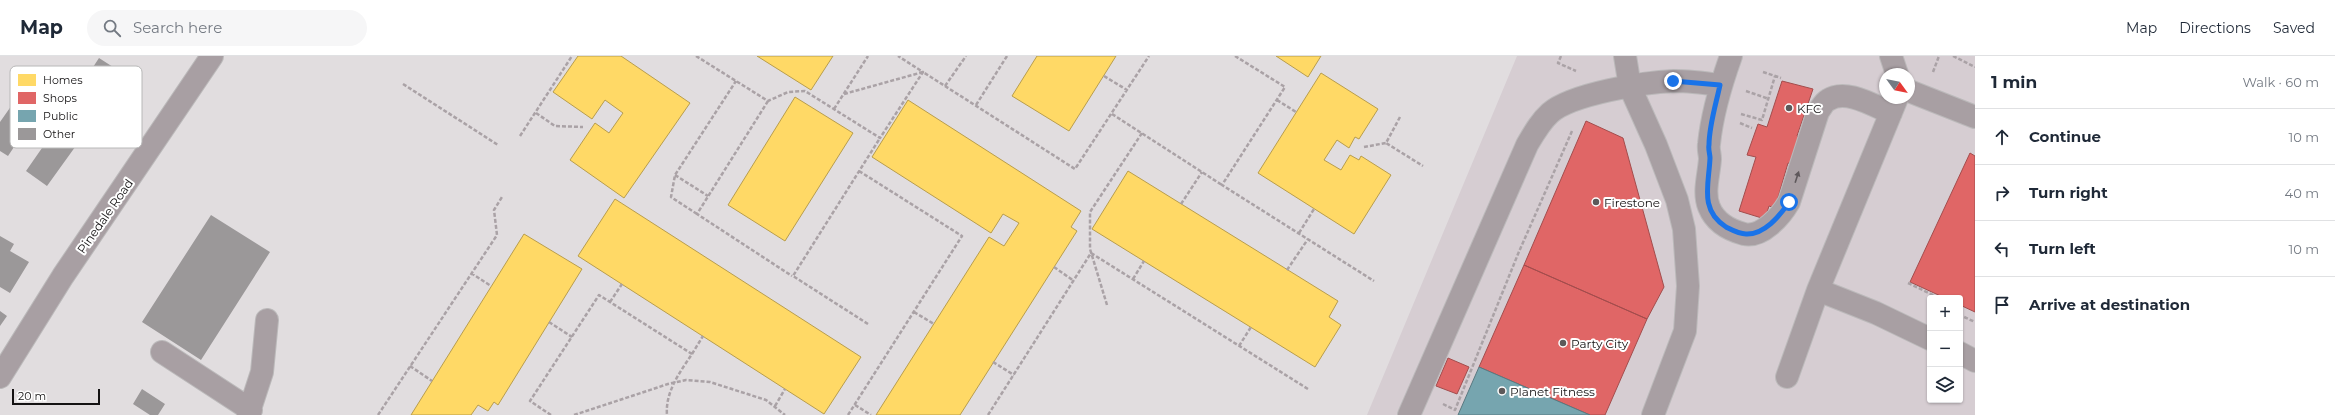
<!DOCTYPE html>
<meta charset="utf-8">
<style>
:root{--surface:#fff;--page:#f6f6f7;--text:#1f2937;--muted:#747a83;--line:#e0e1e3}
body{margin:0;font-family:Montserrat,sans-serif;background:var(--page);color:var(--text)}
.controls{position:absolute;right:12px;bottom:12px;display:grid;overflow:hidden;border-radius:4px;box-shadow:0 1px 3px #0004}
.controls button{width:36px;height:36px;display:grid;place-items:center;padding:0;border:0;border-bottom:1px solid var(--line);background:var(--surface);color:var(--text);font:20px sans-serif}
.compass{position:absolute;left:1879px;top:12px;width:36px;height:36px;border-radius:50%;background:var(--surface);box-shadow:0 1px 3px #0004;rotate:123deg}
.scale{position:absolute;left:12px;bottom:10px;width:88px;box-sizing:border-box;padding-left:4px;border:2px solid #141213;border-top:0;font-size:11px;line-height:14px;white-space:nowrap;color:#141213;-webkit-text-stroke:3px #fff;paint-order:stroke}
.stop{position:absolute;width:12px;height:12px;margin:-9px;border:3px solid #1a73e8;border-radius:50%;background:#fff}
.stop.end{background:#1a73e8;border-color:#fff;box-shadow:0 1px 4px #0008}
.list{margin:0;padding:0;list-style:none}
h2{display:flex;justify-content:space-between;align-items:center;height:52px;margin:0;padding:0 16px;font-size:17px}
h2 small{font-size:13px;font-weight:400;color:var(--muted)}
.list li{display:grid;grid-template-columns:26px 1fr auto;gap:12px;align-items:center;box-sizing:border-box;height:56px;padding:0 16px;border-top:1px solid var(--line)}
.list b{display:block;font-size:15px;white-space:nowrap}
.list em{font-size:13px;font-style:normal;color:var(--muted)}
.icon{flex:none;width:22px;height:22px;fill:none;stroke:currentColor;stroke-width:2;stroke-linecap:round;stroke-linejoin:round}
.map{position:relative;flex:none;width:1975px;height:359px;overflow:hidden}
header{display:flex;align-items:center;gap:24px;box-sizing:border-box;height:56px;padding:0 20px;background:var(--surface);border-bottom:1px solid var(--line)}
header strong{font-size:19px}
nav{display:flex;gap:22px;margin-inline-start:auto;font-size:14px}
.search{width:280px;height:36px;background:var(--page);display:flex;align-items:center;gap:10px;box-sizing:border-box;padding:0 14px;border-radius:22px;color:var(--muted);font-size:15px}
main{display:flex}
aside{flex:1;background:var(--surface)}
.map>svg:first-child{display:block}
.built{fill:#d6cdd2;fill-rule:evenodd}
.homes{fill:#ffd966;stroke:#b89d4d}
.shops{fill:#e06666;stroke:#a34d4d}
.public{fill:#76a5af;stroke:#597980}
.building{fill:#9b9899}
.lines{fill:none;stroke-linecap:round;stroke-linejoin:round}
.minor-casing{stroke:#bbb9ba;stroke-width:24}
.path{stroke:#aaa2a6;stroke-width:2.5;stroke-dasharray:4 2;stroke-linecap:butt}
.minor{stroke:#a89fa3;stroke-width:22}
.oneway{fill:#5e585b}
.route{stroke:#1a73e8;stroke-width:5}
.poi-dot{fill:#5c595a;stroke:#fff;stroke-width:1.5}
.labels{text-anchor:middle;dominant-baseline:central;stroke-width:4;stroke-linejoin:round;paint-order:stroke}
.poi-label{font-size:12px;fill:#141213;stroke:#fff;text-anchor:start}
.street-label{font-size:12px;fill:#141213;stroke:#fff}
.key{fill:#fff;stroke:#b8b8b8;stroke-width:1}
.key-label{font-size:11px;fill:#141213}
</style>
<header>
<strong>Map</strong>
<div class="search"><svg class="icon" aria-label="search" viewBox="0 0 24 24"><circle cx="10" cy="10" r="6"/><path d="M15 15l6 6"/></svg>Search here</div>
<nav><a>Map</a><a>Directions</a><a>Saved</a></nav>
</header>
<main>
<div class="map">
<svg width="1975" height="359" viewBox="0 0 1975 359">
<rect width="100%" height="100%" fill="#e1dddf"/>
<path class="built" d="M1517 0H1975V359H1367ZM1885 18H1909V42H1885ZM1930 242H1960V344H1930Z"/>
<path class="homes" d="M578 0H621L690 47 624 142 570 104 595 67 609 77 623 57 605 44 592 63 553 36Z
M757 0H833L811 34Z
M1037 0H1116L1069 75 1012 40Z
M1276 0H1321L1308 21Z
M1321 17 1378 53 1359 83 1355 81 1349 92 1337 84 1324 104 1341 114 1350 99 1359 104 1361 100 1391 119 1354 178 1258 117Z
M795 41 853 77 785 185 728 149Z
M908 44 1081 155 1071 171 1077 175 960 359H876L989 181 1004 190 1019 167 1003 158 991 177 872 101Z
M1128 115 1338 245 1329 261 1341 269 1315 311 1092 173Z
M615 143 861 301 824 358 578 200Z
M524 178 582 213 498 349 494 346 488 355 478 349 471 359H411Z"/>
<path class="shops" d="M1782 25 1813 33 1797 80 1804 83 1795 109 1788 107 1775 152 1769 150 1765 163 1739 155 1756 101 1747 99 1758 68 1767 71Z
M1586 65 1623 82 1664 231 1647 263 1524 209Z
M1970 97 1975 100V256L1960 249V242H1945L1910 226Z
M1524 209 1647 263 1605 359H1590L1479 311Z
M1448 302 1469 311 1457 338 1436 330Z"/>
<path class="public" d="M1479 311 1590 359H1458Z"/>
<path class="building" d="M99 2 138 27 123 51 116 46 107 61 74 40Z
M21 36 83 80 47 130 26 115 42 92 22 79 8 100 0 95V66Z
M211 159 270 196 201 304 142 266Z
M0 180 14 188 10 195 29 206 10 237 0 231Z
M0 255 7 260 0 270Z
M142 333 165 348 158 359H150L133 348Z"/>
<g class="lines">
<g class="minor-casing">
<path id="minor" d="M1625 0 1630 31 1656 89 1677 144 1684 173 1688 230 1685 275 1653 359
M1731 0C1721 28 1712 58 1709 88 1708 93 1710 98 1710 103 1709 119 1703 136 1709 151 1715 166 1729 174 1744 178 1762 182 1781 160 1789 146L1818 56C1821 52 1824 46 1828 44 1846 32 1874 50 1891 57
M1891 0 1897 18
M1909 35 1975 61
M1897 42 1818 234 1876 257 1930 283
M162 296 251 354
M1960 297 1975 305
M0 321 63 220 212 0
M1787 321 1818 234
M248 359 262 316 267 264
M1409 359 1527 89C1534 77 1540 66 1550 57 1571 38 1645 26 1674 25 1690 25 1705 27 1720 29"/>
</g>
<path class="path" d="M696 0 768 45 788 36 805 35 880 82 923 16 898 0
M1235 0 1285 31 1222 129 1374 225
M1561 0 1558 7 1576 15
M1953 0 1975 11
M1763 16 1781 22
M1933 16 1939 0
M1104 20 1127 34
M403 28 498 89
M945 30 966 0
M1746 35 1769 43
M844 38 923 16 1075 113 1149 0
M1277 44 1296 56
M768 45 697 158 792 220
M976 49 1007 0
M834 53 868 0
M536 57 555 70 583 71
M1112 58 1222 129
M1741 58 1762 64 1775 20
M1400 61 1386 87 1423 110
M1740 67 1752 72
M520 80 572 0
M1364 91 1386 87
M675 119 708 140
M1181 148 1202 116
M697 158 671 141 675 119 736 25
M1299 177 1314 153
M1054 211 1074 225
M1287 214 1308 183
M471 217 491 230
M1133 223 1144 205
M1908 227 1939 242
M610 246 622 228
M1107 249 1090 193V156L1142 77
M914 256 934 268
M1960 257 1962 260 1975 266
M549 266 572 281
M868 268 793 220 880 82
M1239 290 1251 271
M692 298 703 280
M993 306 1014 319
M410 310 432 325
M1443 348 1455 354 1518 198 1572 75
M855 349 871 359
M775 350 785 333
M378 359 497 179 494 154 502 141
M551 359 530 345 599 239 692 298C680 316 665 336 667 359
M574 359 668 328 686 324 710 326 766 344 785 359
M848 359 962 180 859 115
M988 359 1091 197 1308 333"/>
<use href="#minor" class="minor"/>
</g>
<defs><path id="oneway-solid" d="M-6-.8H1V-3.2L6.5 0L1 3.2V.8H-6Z"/></defs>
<use class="oneway" href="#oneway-solid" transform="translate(1797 121) rotate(-72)"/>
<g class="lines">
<path class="route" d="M1673 25 1720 29C1716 48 1709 70 1709 89 1708 93 1710 98 1710 102 1709 128 1699 154 1726 171 1732 174 1739 178 1746 178 1764 179 1780 160 1789 146"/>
</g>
<g class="poi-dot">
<circle cx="1789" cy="52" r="4"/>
<circle cx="1596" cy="146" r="4"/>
<circle cx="1563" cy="287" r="4"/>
<circle cx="1502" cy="335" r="4"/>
</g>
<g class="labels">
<g class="poi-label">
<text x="1797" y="52">KFC</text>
<text x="1604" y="146">Firestone</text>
<text x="1571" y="287">Party City</text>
<text x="1510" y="335">Planet Fitness</text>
</g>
<g class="street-label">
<text transform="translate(105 160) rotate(-55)">Pinedale Road</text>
</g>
</g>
<rect x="10" y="10" width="132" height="82" rx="6" class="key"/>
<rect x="18" y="18" width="18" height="12" fill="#ffd966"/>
<rect x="18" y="36" width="18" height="12" fill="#e06666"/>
<rect x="18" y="54" width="18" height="12" fill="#76a5af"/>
<rect x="18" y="72" width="18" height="12" fill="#9b9899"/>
<g class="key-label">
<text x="43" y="28">Homes</text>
<text x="43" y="46">Shops</text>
<text x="43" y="64">Public</text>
<text x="43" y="82">Other</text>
</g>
</svg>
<div class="controls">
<button>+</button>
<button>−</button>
<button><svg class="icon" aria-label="layers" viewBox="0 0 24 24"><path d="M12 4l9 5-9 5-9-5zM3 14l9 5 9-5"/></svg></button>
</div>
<svg class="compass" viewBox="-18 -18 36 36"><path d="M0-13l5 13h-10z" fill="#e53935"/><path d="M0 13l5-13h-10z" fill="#747a83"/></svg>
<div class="scale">20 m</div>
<div class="stop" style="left:1789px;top:146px"></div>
<div class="stop end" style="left:1673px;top:25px"></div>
</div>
<aside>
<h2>1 min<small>Walk · 60 m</small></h2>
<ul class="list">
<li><svg class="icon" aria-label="ahead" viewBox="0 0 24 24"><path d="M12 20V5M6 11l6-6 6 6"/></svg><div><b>Continue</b></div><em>10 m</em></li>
<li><svg class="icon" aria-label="right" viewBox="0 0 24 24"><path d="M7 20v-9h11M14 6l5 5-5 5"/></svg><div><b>Turn right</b></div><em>40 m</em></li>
<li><svg class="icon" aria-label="left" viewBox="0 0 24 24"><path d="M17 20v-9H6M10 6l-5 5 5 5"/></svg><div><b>Turn left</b></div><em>10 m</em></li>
<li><svg class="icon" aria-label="arrive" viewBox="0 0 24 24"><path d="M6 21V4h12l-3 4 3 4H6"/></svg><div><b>Arrive at destination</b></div></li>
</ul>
</aside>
</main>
